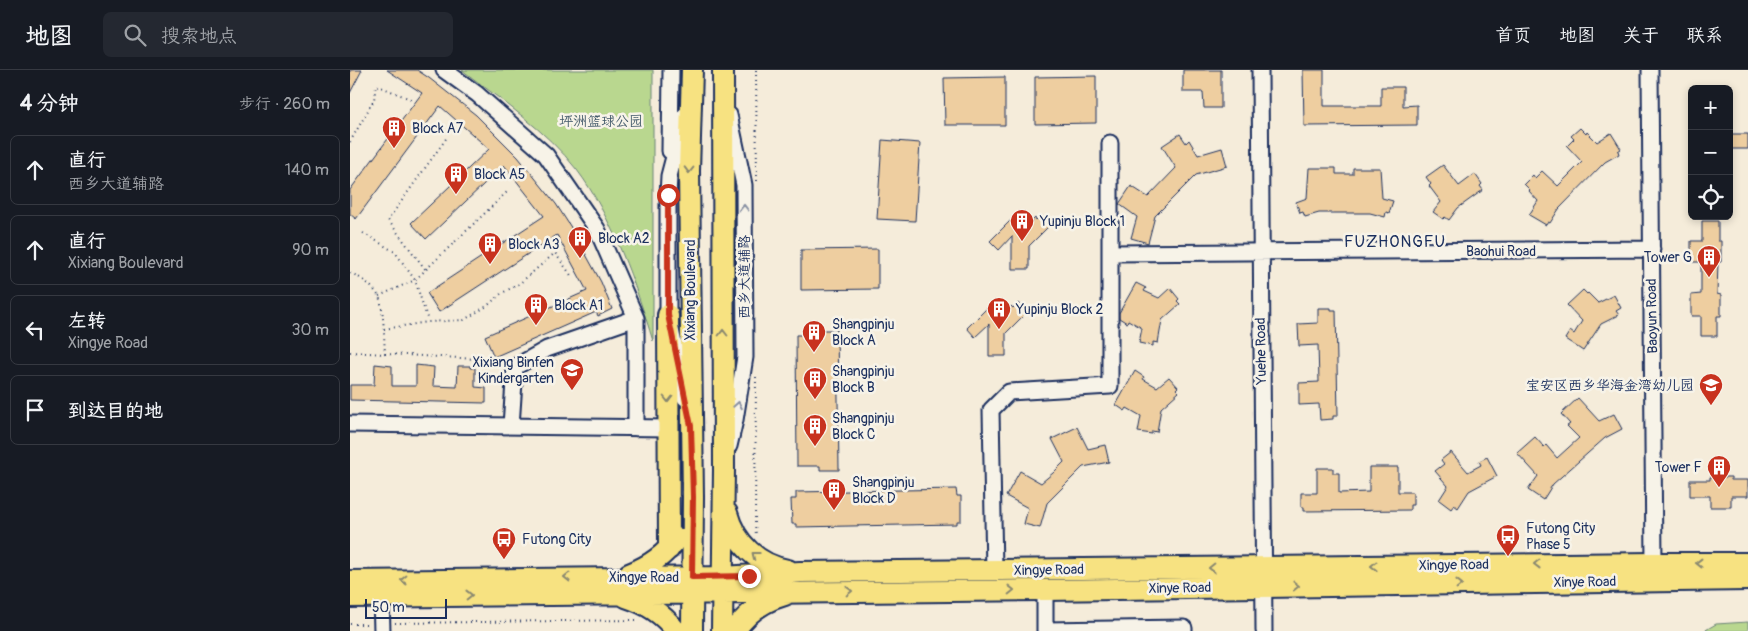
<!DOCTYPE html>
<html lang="zh">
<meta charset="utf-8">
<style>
:root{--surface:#171b24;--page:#242831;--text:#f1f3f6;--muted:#9ea1a6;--line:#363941}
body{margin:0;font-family:Pangolin,"LXGW WenKai TC",sans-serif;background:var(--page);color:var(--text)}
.controls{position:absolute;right:15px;top:15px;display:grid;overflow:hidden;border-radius:8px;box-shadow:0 2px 8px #0003}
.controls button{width:45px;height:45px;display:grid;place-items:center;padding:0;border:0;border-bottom:1px solid var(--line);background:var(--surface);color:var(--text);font:25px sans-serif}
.scale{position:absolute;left:15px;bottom:12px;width:82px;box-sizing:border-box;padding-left:5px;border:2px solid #1b2f5e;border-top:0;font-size:14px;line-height:18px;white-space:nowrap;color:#1b2f5e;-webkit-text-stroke:4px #f7f3e8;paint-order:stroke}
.stop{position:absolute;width:15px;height:15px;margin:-11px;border:4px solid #c8321e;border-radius:50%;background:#fff}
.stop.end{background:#c8321e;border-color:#fff;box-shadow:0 1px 5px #0008}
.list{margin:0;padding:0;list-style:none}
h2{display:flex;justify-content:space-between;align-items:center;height:65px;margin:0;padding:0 20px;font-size:21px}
h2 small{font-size:16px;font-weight:400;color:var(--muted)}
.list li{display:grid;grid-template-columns:32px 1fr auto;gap:15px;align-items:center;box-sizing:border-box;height:70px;margin:0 10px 10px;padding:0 10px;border:1px solid var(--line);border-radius:8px}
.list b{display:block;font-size:19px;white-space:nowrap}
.list p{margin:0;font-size:16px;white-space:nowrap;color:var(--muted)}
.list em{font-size:16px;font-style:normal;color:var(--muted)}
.icon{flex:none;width:28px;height:28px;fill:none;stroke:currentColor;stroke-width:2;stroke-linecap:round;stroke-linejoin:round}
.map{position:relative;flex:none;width:1398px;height:561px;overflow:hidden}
header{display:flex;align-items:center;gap:30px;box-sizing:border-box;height:70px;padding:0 25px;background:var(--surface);border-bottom:1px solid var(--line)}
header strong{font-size:24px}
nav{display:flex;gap:28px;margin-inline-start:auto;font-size:18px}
.search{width:350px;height:45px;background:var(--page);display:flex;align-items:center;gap:12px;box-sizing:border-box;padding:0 18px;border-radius:8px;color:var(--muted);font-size:19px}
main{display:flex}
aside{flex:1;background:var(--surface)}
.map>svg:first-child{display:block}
.green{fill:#b9d78f;stroke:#6a8376}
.building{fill:#eecea0;stroke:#1b2f5e}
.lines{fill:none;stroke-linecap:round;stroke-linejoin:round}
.minor-casing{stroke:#1b2f5e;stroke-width:19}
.major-casing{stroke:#1b2f5e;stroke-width:24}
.path{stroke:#1b2f5e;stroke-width:2;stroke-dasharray:1 4;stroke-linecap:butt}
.minor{stroke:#f7f3e8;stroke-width:15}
.major{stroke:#f7e281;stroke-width:20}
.oneway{stroke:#898870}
.oneway2{stroke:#8991a3}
.route{stroke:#c8321e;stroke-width:6}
.labels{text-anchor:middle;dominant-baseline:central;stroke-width:5;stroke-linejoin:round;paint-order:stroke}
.park-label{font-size:14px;fill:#42596a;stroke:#f7f3e8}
.poi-label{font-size:14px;fill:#1b2f5e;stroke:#f7f3e8;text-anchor:start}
.street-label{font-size:14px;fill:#1b2f5e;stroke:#f7f3e8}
.quarter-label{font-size:16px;letter-spacing:1px;fill:#1b2f5e;stroke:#f7f3e8}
</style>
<header>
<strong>地图</strong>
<div class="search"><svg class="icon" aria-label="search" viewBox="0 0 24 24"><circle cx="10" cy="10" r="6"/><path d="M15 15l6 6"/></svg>搜索地点</div>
<nav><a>首页</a><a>地图</a><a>关于</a><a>联系</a></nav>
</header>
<main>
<aside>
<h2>4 分钟<small>步行 · 260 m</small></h2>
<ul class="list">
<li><svg class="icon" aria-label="ahead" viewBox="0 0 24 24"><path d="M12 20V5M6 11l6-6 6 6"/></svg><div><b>直行</b><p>西乡大道辅路</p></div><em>140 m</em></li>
<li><svg class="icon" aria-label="ahead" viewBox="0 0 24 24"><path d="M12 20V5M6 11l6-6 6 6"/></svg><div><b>直行</b><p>Xixiang Boulevard</p></div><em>90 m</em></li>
<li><svg class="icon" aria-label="left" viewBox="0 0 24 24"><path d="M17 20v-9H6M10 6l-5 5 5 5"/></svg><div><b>左转</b><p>Xingye Road</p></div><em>30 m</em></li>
<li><svg class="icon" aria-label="arrive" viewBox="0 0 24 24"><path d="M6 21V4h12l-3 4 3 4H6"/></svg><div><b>到达目的地</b></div></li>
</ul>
</aside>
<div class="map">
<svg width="1398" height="561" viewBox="0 0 1398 561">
<rect width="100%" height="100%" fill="#f5ecda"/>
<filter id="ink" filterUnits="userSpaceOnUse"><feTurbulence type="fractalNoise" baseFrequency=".02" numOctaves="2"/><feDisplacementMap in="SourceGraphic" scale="10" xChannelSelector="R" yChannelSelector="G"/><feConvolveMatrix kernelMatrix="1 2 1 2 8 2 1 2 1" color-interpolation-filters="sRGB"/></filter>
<g filter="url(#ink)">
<path class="green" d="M112 0H303V271C286 216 262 146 227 100 196 60 152 31 112 0Z
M1398 552V561H1354L1366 554Z"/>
<path class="building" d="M0 0H12L0 23Z
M37 0H67L79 8 126 45 168 87 206 134 222 159 251 212 262 239 248 246 246 242 144 287 135 266 237 221 207 165 89 242 77 223 194 146 154 95 76 169 61 153 139 79 90 36 6 149 0 144V120L72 23Z
M833 0H871V38H854L853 22H833Z
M953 0H974V36H1031V17H1053V36L1067 35V55L954 56Z
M746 6V53L685 54V7Z
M655 7V55H595L594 8Z
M1230 58 1236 64 1237 62 1247 72 1261 63 1271 79 1268 81 1269 84 1255 92 1209 139 1200 153 1198 152 1196 155 1179 145 1188 131 1179 121 1180 120 1174 114 1183 105 1185 108 1192 101 1208 116 1232 92 1217 76 1224 69 1221 66Z
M830 64 836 73 839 70 848 85 872 78 877 96 846 105 805 146 798 173 781 168 787 147 769 134 781 116 798 127 826 98 812 76Z
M1379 64H1398V79H1379Z
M532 70 570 73 565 151 527 149Z
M1093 95 1109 116 1125 104 1132 114 1130 116 1133 120 1108 138 1099 150 1095 147 1093 149 1083 142 1091 132 1079 116 1081 114 1076 107Z
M959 98H986V104H1003V98H1030L1032 128 1043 131 1039 143 1036 142 1035 147 1020 143H969L955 147 953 142 950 143 946 132 957 128Z
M666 145 677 156 685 148 686 150 691 145 700 155 679 176V199H662V166L649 180 640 171Z
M1352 151H1368V171H1371V192H1368L1367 224 1371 225V246H1367V266H1351V246H1341V225L1351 224V192H1341V171H1352Z
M528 179V219L451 220V180Z
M786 213 796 218 794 221 809 228 820 218 829 229 827 231 830 234 812 250 808 273 803 272V276L789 273 792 258 778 250 777 253 769 248V243Z
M1233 220 1237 224 1238 223 1248 233 1264 225 1271 238 1266 241 1269 245 1251 254 1233 281 1215 269 1220 261 1224 264 1232 251 1217 235Z
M643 232 654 243 661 236 663 238 668 233 677 242 656 263V286H639V254L625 267 617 258Z
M968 238H981V240H986L988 346H983V349L970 350 969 334 949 335V313L969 312 968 275 949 276 948 254 968 253Z
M468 260H487L489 400H470V396H447L446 265H468Z
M25 294 42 296V316H66V295L84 297 83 316 107 317 108 296H120V298H125V317L136 318V333L0 330V315H24Z
M785 301 794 307 793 309 807 317 819 307 828 317 826 319 829 322 811 338 807 362 802 361V364L788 362 791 346 777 338 775 341 766 335Z
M1228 328 1249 351 1264 344 1272 359 1255 368 1203 414 1193 430 1178 420 1188 406 1167 383 1185 367 1194 377 1196 375 1207 388 1229 368 1217 356 1220 354 1211 344Z
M727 357 738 379 755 375 759 392 733 397 697 433 690 458 674 454 678 438 656 426 670 401 691 413 703 403 714 392 702 369Z
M1101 382 1118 402 1131 395 1129 391 1137 387 1147 406 1119 421 1108 438 1104 435 1101 439 1089 430 1098 416 1085 401 1094 394 1091 390Z
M1019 397H1048V422H1063V435H1060V440L954 441V437H951V423H967V398H983V403H989V423L1019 422Z
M1360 407H1381V410H1398V426H1381V437H1360V426H1340V410H1360Z
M606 419 607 426H611V451H607V454L446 457V454H442L441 429H446V422Z"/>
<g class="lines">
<g class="minor-casing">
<path id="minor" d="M94 0 127 24 196 85 247 159 286 248V358
M910 0 914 561
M1300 0 1304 493
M335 45 319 106 318 125V245L335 328
M320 81 321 0
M760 183 1302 179
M0 354 319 358
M161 356 165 297 197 279 286 248
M379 376 385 350 395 287 394 115 379 45
M644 501 641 340 659 322 760 316V73
M695 520V561
M31 526 32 561
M695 560 834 558V561"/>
</g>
<g class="major-casing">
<path id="major" d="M342 0 339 101 343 427 342 561
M318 245 319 479
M377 443C385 473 408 495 438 500
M279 504C299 496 315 486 327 468
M0 511 373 507 450 502 1304 493H1398
M0 527 695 520 1398 510
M276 527C297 534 312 543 326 561
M372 561 374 400 373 0
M385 561C397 542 414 531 435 525"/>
</g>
<path class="path" d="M406 0 407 113
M0 72 24 30 26 15 63 30
M13 163 45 182 65 210 78 251
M75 199 38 150 98 66
M0 203C11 207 21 215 28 225 34 234 34 271 35 284
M29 226 65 210 157 122
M34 259 78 252 114 250 137 236 152 223 169 214 205 183 223 208
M0 282 127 289 152 294
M406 307 405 454 406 465
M45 553 290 550
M0 554H20"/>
<use href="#minor" class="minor"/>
<use href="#major" class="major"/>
</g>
<defs><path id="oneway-chevron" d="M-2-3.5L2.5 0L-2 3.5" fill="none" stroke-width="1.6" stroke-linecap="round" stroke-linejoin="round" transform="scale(1.25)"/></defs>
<g class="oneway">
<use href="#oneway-chevron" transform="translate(339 100) rotate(91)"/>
<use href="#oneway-chevron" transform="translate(373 263) rotate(-90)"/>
<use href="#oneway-chevron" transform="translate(318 329) rotate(90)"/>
<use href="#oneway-chevron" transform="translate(405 485) rotate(-142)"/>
<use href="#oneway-chevron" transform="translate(1349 493) rotate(-180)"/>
<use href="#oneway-chevron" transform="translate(1187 494) rotate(179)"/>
<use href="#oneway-chevron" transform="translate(1024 496) rotate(179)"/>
<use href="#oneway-chevron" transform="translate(862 498) rotate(179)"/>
<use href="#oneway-chevron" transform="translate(217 507) rotate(179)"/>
<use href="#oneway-chevron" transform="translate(54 510) rotate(179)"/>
<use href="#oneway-chevron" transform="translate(1109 514) rotate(-1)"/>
<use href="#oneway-chevron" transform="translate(946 516) rotate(-1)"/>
<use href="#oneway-chevron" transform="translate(661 520) rotate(-1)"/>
<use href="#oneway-chevron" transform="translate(499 521) rotate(-1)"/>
<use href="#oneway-chevron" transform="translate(119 525) rotate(-1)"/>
</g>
<g class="oneway2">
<use href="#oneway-chevron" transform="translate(394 138) rotate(-90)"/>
<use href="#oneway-chevron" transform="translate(388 335) rotate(-80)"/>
</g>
</g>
<g class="lines" filter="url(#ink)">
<path class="route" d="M318 125V245L341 356 343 427 342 507 399 506"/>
</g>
<defs>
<g id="building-pin" transform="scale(1.25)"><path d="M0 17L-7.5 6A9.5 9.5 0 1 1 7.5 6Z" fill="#c8321e" stroke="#f7f3e8"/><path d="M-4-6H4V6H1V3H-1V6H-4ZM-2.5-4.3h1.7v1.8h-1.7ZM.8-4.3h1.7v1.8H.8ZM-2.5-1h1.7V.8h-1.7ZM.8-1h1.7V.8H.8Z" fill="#fff"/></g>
<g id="school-pin" transform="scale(1.25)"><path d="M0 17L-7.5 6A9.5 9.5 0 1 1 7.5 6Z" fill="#c8321e" stroke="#f7f3e8"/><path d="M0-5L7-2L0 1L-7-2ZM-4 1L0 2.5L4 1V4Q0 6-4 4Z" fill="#fff"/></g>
<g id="bus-pin" transform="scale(1.25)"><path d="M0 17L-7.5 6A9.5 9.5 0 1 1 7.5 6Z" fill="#c8321e" stroke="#f7f3e8"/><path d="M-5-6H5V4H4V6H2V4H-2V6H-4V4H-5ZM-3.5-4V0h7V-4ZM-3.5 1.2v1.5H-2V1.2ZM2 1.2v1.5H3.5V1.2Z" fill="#fff"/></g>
</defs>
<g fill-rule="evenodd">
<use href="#building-pin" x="44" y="58"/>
<use href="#building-pin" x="106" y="104"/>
<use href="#building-pin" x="672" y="151"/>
<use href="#building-pin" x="230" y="168"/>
<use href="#building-pin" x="140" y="174"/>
<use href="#building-pin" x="1359" y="187"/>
<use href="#building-pin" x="186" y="235"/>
<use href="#building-pin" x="649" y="239"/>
<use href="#building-pin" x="464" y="262"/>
<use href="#school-pin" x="222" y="300"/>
<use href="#building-pin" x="465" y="309"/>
<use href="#school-pin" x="1361" y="315"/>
<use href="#building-pin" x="465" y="356"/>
<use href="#building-pin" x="1369" y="397"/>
<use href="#building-pin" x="484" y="420"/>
<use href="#bus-pin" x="1158" y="466"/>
<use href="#bus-pin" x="154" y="469"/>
</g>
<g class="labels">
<g class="park-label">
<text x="251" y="51">坪洲篮球公园</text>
</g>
<g class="poi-label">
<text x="62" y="58">Block A7</text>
<text x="124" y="104">Block A5</text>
<text x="690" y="151">Yupinju Block 1</text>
<text x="248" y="168">Block A2</text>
<text x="158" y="174">Block A3</text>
<text x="1342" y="187" text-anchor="end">Tower G</text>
<text x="204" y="235">Block A1</text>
<text x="666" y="239">Yupinju Block 2</text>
<text x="482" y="254">Shangpinju<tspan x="482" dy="16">Block A</tspan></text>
<text x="204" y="292" text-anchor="end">Xixiang Binfen<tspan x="204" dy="16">Kindergarten</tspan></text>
<text x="482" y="301">Shangpinju<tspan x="482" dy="16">Block B</tspan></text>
<text x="1344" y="315" text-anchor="end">宝安区西乡华海金湾幼儿园</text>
<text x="482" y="348">Shangpinju<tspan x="482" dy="16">Block C</tspan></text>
<text x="1352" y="397" text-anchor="end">Tower F</text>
<text x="502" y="412">Shangpinju<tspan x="502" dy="16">Block D</tspan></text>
<text x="1176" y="458">Futong City<tspan x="1176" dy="16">Phase 5</tspan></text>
<text x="172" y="469">Futong City</text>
</g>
<g class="street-label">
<text x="1151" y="181">Baohui Road</text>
<text transform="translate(394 207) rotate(-90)">西乡大道辅路</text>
<text transform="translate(340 220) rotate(-90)">Xixiang Boulevard</text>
<text transform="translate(1302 246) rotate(-91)">Baoyun Road</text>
<text transform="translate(911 281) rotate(-91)">Yuehe Road</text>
<text transform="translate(1104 495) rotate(-1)">Xingye Road</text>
<text transform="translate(699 500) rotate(-1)">Xingye Road</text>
<text x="294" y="507">Xingye Road</text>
<text transform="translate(1235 512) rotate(-1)">Xinye Road</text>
<text transform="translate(830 518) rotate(-1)">Xinye Road</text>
</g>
<g class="quarter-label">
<text x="1045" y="172">FUZHONGFU</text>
</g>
</g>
</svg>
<div class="controls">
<button>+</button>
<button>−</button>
<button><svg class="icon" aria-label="locate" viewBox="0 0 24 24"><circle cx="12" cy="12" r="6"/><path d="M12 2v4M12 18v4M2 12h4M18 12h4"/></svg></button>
</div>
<div class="scale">50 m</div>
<div class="stop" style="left:318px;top:125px"></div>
<div class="stop end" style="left:399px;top:506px"></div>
</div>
</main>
